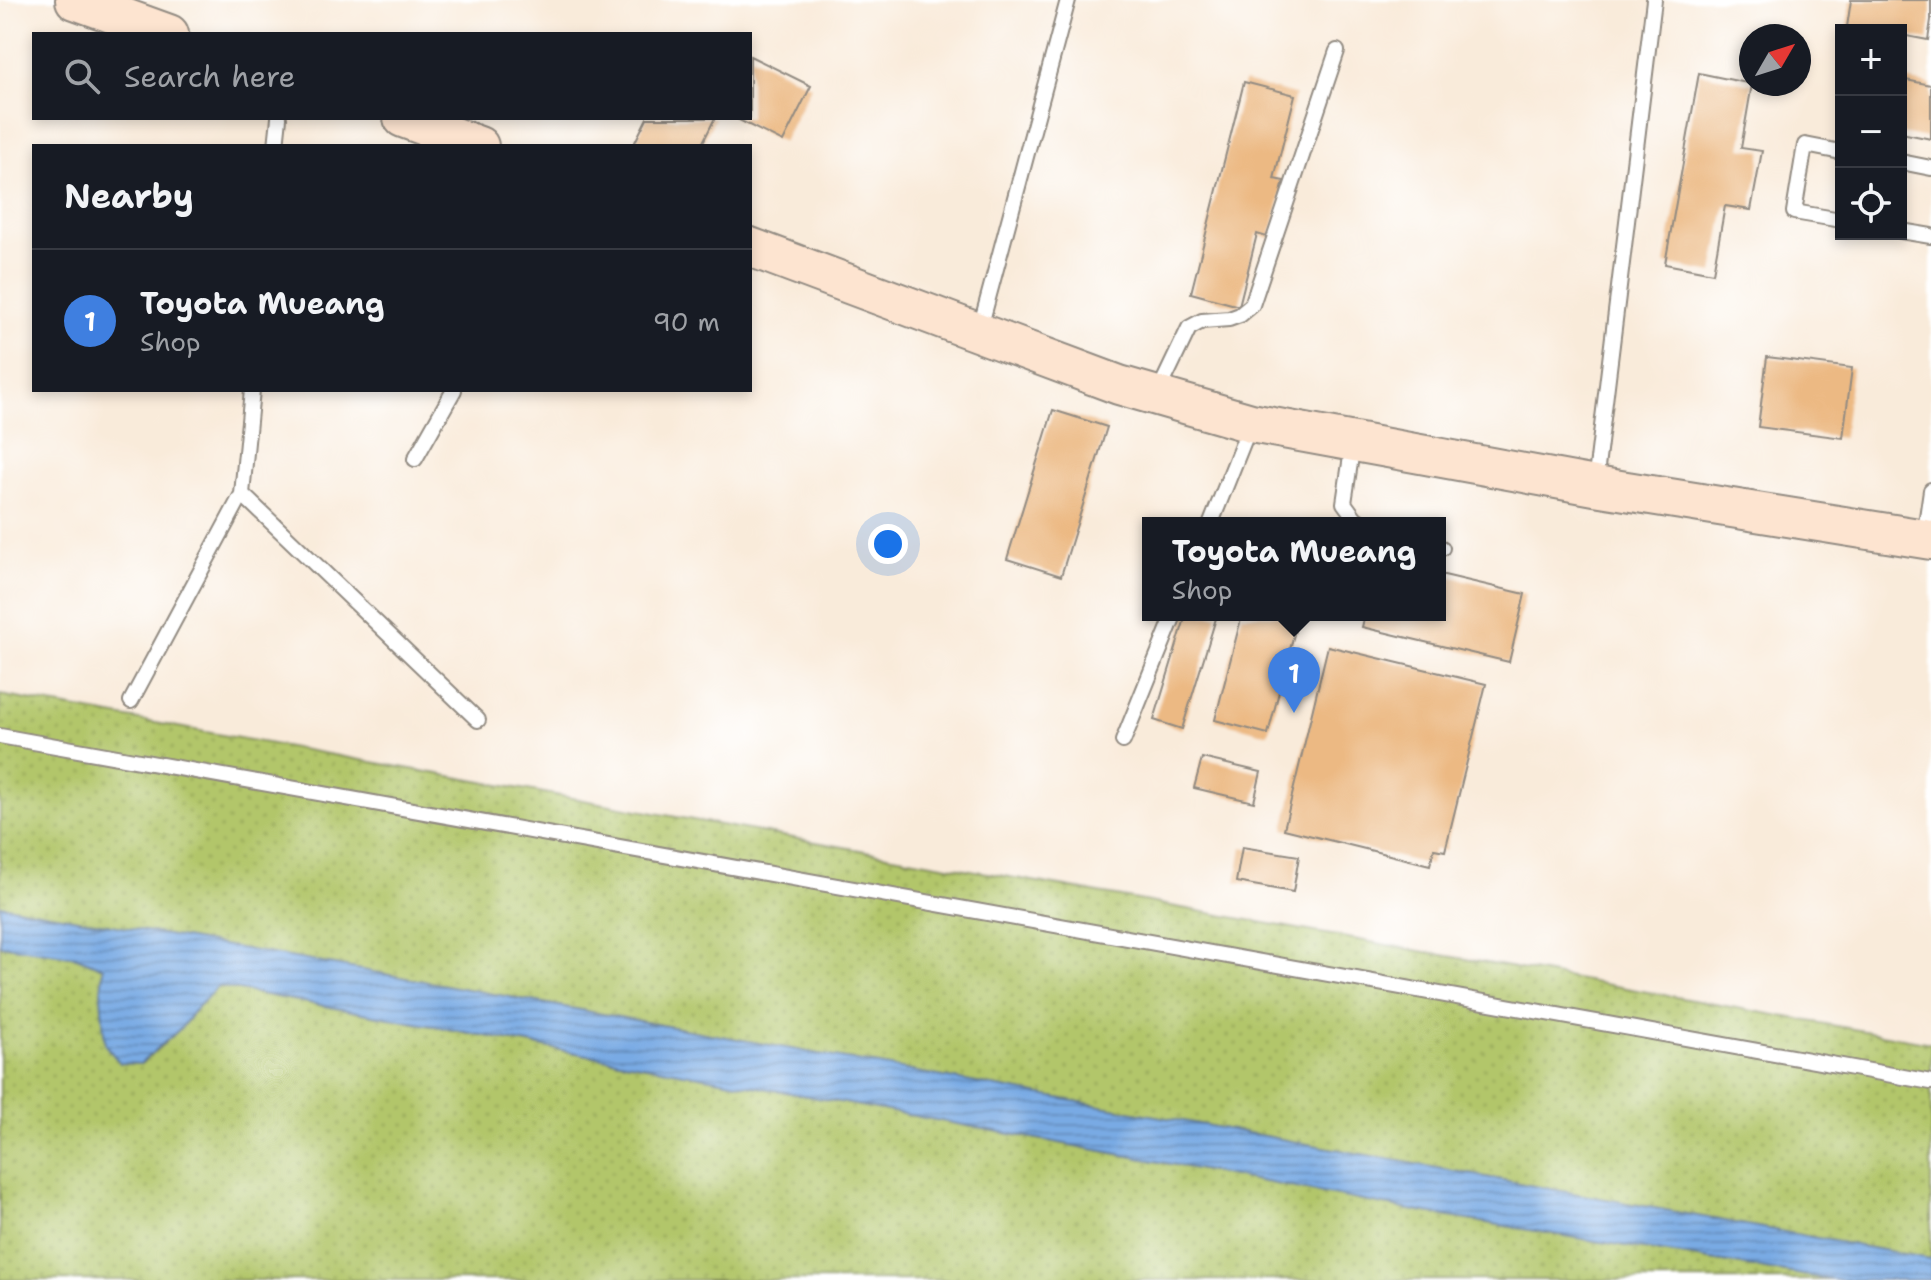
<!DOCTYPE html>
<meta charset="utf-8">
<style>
:root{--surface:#171b24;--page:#242831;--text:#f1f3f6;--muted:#9ea1a6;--line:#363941;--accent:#d690ce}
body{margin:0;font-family:"Shantell Sans",sans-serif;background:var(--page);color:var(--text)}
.controls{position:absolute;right:24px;top:24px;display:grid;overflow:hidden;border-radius:0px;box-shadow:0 4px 12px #0003}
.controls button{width:72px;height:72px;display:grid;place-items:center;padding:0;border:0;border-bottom:2px solid var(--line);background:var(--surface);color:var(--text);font:40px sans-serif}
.compass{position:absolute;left:1739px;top:24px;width:72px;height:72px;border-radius:50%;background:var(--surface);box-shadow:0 4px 12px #0003;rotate:51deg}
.you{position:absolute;left:888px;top:544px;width:28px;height:28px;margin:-20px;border:6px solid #fff;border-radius:50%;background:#1a73e8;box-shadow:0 0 0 12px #1a73e833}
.badge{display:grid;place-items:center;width:52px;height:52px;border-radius:50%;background:var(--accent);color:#fff;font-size:26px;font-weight:700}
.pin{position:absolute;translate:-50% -66px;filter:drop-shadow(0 2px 4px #0008)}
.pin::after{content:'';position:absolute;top:42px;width:28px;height:24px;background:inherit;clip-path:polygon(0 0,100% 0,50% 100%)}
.popup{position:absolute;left:1142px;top:517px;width:304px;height:104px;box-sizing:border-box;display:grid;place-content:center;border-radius:0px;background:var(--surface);filter:drop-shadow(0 2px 6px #0005);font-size:26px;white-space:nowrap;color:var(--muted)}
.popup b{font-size:30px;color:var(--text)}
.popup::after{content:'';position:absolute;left:50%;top:100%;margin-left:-16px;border:16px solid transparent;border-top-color:var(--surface)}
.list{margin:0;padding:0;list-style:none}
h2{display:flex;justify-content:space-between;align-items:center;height:104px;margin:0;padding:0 32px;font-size:34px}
h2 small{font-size:26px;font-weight:400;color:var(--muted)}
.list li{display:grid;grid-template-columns:52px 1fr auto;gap:24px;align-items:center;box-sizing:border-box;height:144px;padding:0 32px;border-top:2px solid var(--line)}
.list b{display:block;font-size:30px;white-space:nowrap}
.list p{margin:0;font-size:26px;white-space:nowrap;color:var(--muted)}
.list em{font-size:26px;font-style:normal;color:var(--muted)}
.icon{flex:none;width:44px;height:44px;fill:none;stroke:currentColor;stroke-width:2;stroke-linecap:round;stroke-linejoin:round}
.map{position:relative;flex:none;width:1931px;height:1280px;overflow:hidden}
.search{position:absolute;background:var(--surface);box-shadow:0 4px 12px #0003;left:32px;top:32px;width:720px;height:88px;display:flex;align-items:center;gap:20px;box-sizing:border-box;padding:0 28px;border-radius:0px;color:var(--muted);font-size:30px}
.panel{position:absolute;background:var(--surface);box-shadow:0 4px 12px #0003;left:32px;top:144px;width:720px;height:248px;border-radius:0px}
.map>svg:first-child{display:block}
.grass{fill:url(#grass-dots);stroke:#6e784a;stroke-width:2}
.water{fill:url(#water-rules);stroke:#526a88;stroke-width:2}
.building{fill:#ecb983}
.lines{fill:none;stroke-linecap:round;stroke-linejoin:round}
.lane-casing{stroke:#928b82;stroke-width:18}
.secondary-casing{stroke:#928b82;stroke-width:42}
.lane{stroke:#fff;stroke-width:14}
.secondary{stroke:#fde4d0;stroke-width:38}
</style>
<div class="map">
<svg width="1931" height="1280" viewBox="0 0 1931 1280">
<defs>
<pattern id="grass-dots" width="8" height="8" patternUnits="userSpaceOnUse" patternTransform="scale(2)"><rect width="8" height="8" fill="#b2c66a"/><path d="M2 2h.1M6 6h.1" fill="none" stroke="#99aa5c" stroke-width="1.8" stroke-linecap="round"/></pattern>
<pattern id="water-rules" width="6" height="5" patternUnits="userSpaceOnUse" patternTransform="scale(2)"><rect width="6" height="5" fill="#79aae4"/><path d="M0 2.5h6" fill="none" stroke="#638bb9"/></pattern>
</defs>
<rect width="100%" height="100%" fill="#fff"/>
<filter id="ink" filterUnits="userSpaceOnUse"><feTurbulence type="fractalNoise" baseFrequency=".0125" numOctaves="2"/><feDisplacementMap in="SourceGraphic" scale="16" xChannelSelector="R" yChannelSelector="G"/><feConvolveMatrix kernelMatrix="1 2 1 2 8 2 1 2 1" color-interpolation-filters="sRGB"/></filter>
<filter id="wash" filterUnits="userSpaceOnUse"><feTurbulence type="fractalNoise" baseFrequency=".006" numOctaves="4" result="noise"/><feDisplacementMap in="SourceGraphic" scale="32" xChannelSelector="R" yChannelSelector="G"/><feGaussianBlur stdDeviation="1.8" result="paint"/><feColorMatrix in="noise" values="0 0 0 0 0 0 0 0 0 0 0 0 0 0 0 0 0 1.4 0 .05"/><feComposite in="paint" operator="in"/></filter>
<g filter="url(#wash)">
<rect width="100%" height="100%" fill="#f9ebda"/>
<path class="grass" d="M0 695 1931 1043V1259L423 981 0 905Z
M0 945 77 957 103 968 101 996 120 1063 141 1064 182 1027 193 1012 217 986 1129 1156 1426 1213 1833 1280H0Z"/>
<path class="water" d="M0 905 423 981 1931 1259V1280H1833L1426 1213 1129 1156 218 986 193 1012 182 1027 140 1064 120 1063 105 1045 101 996 103 968 77 957 0 945Z"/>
<g id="blocks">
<path class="building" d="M1851 0H1931V20L1928 40 1901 35V30H1868L1847 27Z
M750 56 811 86 783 142 735 118H750Z
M1699 73 1752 84 1741 148 1762 151 1751 210 1725 206 1713 273 1665 264Z
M1901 79 1931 85V139L1901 133Z
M1244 82 1295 95 1274 179 1284 181 1270 238 1257 234 1239 306 1191 293Z
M647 118H715L701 146H633Z
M1767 357 1852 368 1843 438 1758 427Z
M1053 410 1107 427 1061 576 1007 559Z
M1440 574 1525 594 1509 662 1362 627 1364 619 1351 616 1440 615Z
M1186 615H1217L1182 729 1154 720Z
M1242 615H1299L1268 734 1215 720Z
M1328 646 1486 684 1445 851 1434 849 1430 865 1284 829Z
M1202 758 1261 772 1254 802 1194 788Z
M1242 847 1299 856 1293 892 1236 882Z"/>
</g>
</g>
<g filter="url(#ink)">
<use href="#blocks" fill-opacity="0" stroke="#928b82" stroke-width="2"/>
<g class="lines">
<g class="lane-casing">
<path id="lane" d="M276 146 279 118
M1841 152 1805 145 1794 212 1841 220
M1901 162 1931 168
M1901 231 1931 236
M979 332 1068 0
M1157 395 1189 328 1202 321 1229 319 1240 315 1252 305 1337 51
M1353 443 1344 503 1355 518 1362 523
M415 459 454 390
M1595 484 1654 0
M242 494 252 390
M1211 523 1251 423
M1924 538 1931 490
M1440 548H1442
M131 701 242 494 478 720
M0 736 1931 1082
M1123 741 1174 615"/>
</g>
<g class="secondary-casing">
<path id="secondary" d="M75 0 169 34
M403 118 479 146
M750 247 1119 385 1251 423 1595 486 1931 540"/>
</g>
<use href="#lane" class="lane"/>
<use href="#secondary" class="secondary"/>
</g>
</g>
</svg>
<div class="controls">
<button>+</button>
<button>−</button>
<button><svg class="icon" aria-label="locate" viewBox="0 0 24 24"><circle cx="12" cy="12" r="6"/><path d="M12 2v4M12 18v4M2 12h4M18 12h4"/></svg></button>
</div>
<svg class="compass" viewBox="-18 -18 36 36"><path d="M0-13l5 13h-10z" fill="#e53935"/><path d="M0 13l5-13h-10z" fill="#9ea1a6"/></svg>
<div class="you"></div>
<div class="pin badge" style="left:1294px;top:713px;background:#3f7fe0">1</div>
<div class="popup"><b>Toyota Mueang</b>Shop</div>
<div class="search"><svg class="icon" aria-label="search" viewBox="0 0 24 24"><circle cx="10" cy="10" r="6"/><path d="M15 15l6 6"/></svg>Search here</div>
<section class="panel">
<h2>Nearby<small></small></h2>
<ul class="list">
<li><span class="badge" style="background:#3f7fe0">1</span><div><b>Toyota Mueang</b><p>Shop</p></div><em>90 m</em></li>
</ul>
</section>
</div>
